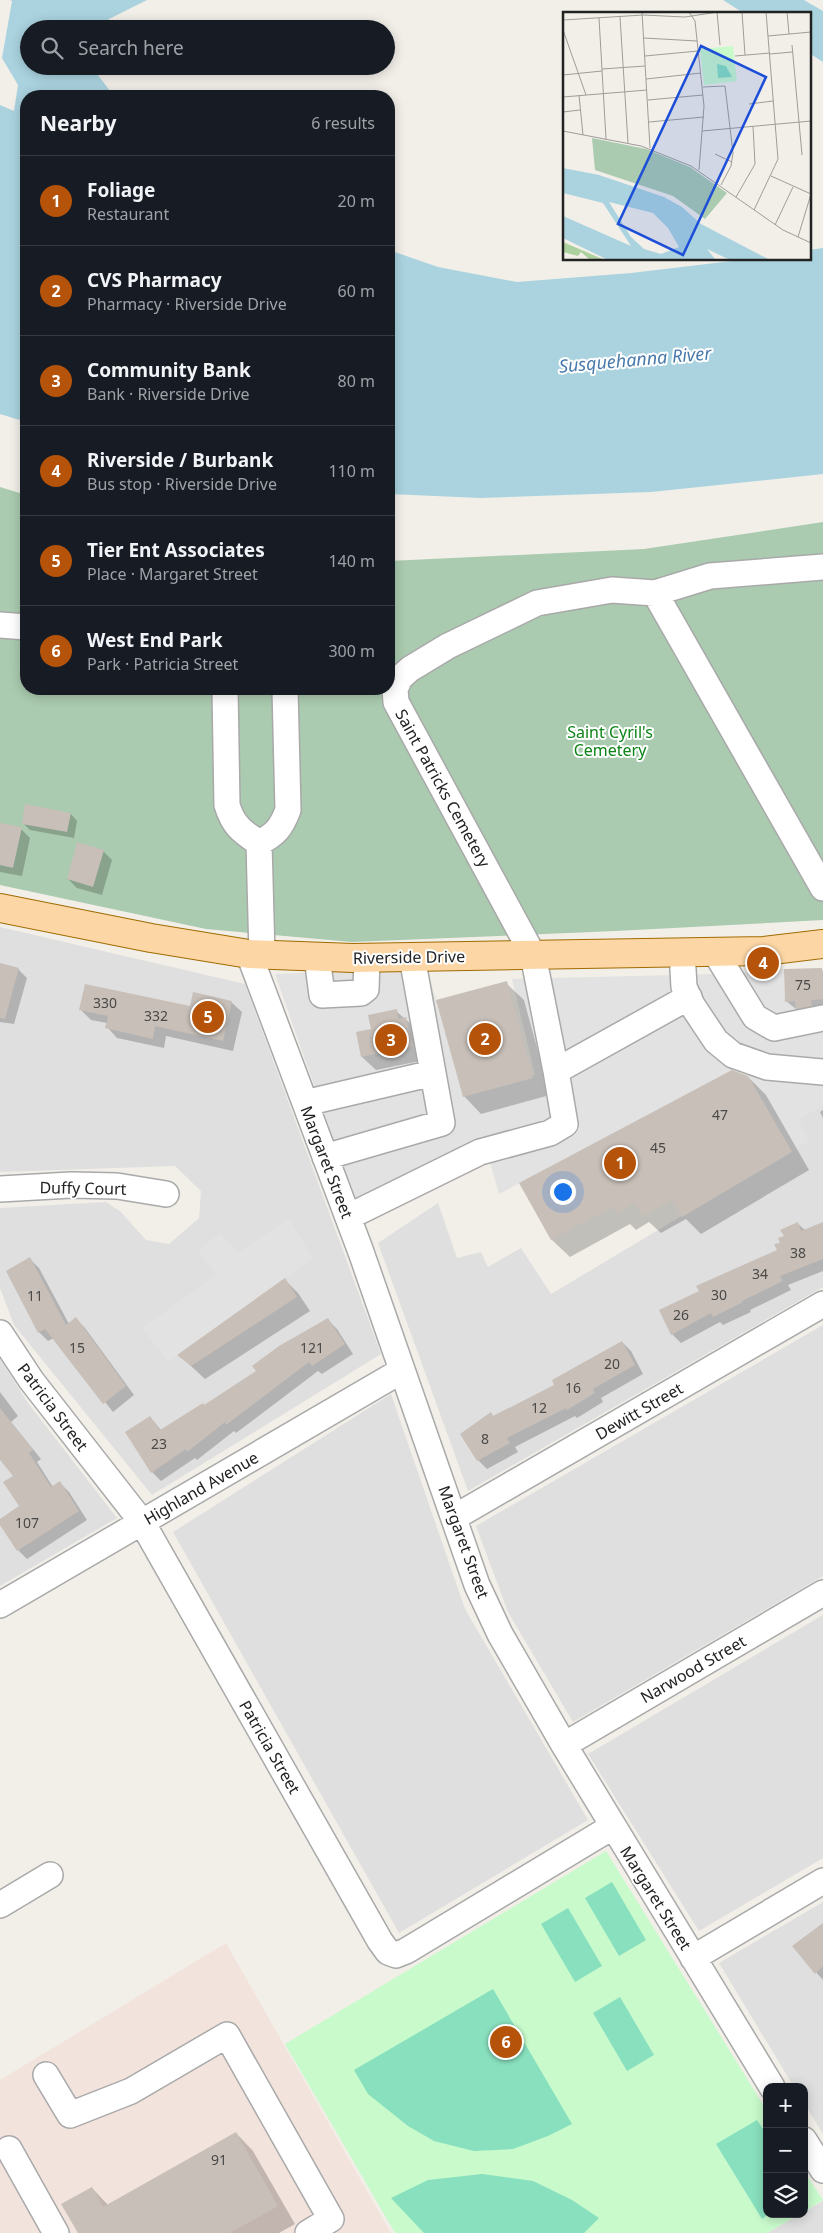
<!DOCTYPE html>
<meta charset="utf-8">
<style>
:root{--surface:#171b24;--page:#242831;--text:#f1f3f6;--muted:#9ea1a6;--line:#363941;--accent:#b45309}
body{margin:0;font-family:"Noto Sans",sans-serif;background:var(--page);color:var(--text)}
.controls{position:absolute;right:15px;bottom:15px;display:grid;overflow:hidden;border-radius:10px;box-shadow:0 2px 12px #0003}
.controls button{width:45px;height:45px;display:grid;place-items:center;padding:0;border:0;border-bottom:1px solid var(--line);background:var(--surface);color:var(--text);font:25px sans-serif}
.you{position:absolute;left:562px;top:1191px;width:18px;height:18px;margin:-12px;border:4px solid #fff;border-radius:50%;background:#1a73e8;box-shadow:0 0 0 8px #1a73e833}
.badge{display:grid;place-items:center;width:32px;height:32px;border-radius:50%;background:var(--accent);color:#fff;font-size:16px;font-weight:700}
.pin{position:absolute;translate:-50% -50%;border:2px solid #fff;box-shadow:0 1px 5px #0006}
.list{margin:0;padding:0;list-style:none}
h2{display:flex;justify-content:space-between;align-items:center;height:65px;margin:0;padding:0 20px;font-size:21px}
h2 small{font-size:16px;font-weight:400;color:var(--muted)}
.list li{display:grid;grid-template-columns:32px 1fr auto;gap:15px;align-items:center;box-sizing:border-box;height:90px;padding:0 20px;border-top:1px solid var(--line)}
.list b{display:block;font-size:19px;white-space:nowrap}
.list p{margin:0;font-size:16px;white-space:nowrap;color:var(--muted)}
.list em{font-size:16px;font-style:normal;color:var(--muted)}
.icon{flex:none;width:28px;height:28px;fill:none;stroke:currentColor;stroke-width:2;stroke-linecap:round;stroke-linejoin:round}
.map{position:relative;flex:none;width:823px;height:2233px;overflow:hidden}
.search{position:absolute;background:var(--surface);box-shadow:0 2px 12px #0003;left:20px;top:20px;width:375px;height:55px;display:flex;align-items:center;gap:12px;box-sizing:border-box;padding:0 18px;border-radius:28px;color:var(--muted);font-size:19px}
.panel{position:absolute;background:var(--surface);box-shadow:0 2px 12px #0003;left:20px;top:90px;width:375px;height:605px;border-radius:20px}
.map>svg:first-child{display:block}
.residential{fill:#e0dfdf}
.military{fill:#f3e3dd}
.cemetery{fill:#aacbaf}
.park{fill:#c8facc}
.pitch{fill:#88e0be}
.parking{fill:#e2e2e2}
.water{fill:#aad3df}
.shadow{fill:#0003}
.building{fill:#c7bfb8}
.lines{fill:none;stroke-linecap:round;stroke-linejoin:round}
.minor-casing{stroke:#a9a9a9;stroke-width:28}
.major-casing{stroke:#a06b00;stroke-width:30}
.minor{stroke:#fff;stroke-width:25}
.major{stroke:#fcd6a4;stroke-width:28}
.labels{text-anchor:middle;dominant-baseline:central;stroke-width:4;stroke-linejoin:round;paint-order:stroke}
.number-label{font-size:14px;fill:#4b4948}
.park-label{font-size:16px;fill:#0c8416;stroke:#fff}
.street-label{font-size:16px;fill:#222;stroke:#fff}
.water-label{font-size:18px;font-style:italic;fill:#4a7aab;stroke:#fff}
.inset-road{fill:none;stroke:#9f9d99;stroke-width:1}
.view{fill:#1d4ed8;fill-opacity:0.15;stroke:#1d4ed8;stroke-width:2.5}
.inset-edge{fill:none;stroke:#222;stroke-width:2.5}
</style>
<div class="map">
<svg width="823" height="2233" viewBox="0 0 823 2233">
<rect width="100%" height="100%" fill="#f2efe9"/>
<path class="residential" d="M0 927 245 984 381 1354 152 1495 14 1325 0 1288V1208L106 1202 121 1212 146 1240 169 1244 199 1218 201 1191 175 1166 0 1172Z
M823 1105V1287L468 1491 378 1243 438 1203 457 1258 481 1252 488 1267 521 1248 551 1294 809 1140 797 1120Z
M823 1325V1576L573 1722 508 1612 476 1526Z
M0 1359 28 1403 117 1518 0 1586Z
M391 1394 465 1609 588 1820 399 1933 173 1532Z
M823 1615V1858L699 1931 588 1754Z
M823 1902V2134L804 2103V2087H794L719 1963Z
M823 2201V2233H767L800 2214H804V2212Z"/>
<path class="military" d="M226 1943 391 2233H0V2080Z"/>
<path class="cemetery" d="M0 487 26 495V689H389V561L644 549 823 522V920L616 931 352 942 206 929 0 885Z"/>
<path class="park" d="M606 1851 767 2111V2214H800L767 2233H395L285 2044Z
M804 2171 823 2200 804 2212Z"/>
<path class="pitch" d="M612 1882 646 1940 619 1956 585 1898Z
M568 1908 602 1966 575 1982 541 1924Z
M493 1989 572 2124 548 2136 513 2149 474 2151 434 2141 408 2126 368 2094 354 2070Z
M620 1997 654 2055 627 2071 593 2013Z
M757 2120 767 2135V2214H769L762 2219 716 2144Z
M482 2174 533 2181 572 2200 599 2218 584 2233H424L391 2198 428 2180Z"/>
<path class="parking" d="M427 968 463 1096 535 1075 512 979 716 974 784 969 785 1002 795 1001 796 1014 812 1013 811 1000 823 999V968V1105L797 1120 810 1140 792 1152 742 1065 499 1194 488 1155 363 1225 275 974Z
M289 1219 313 1258 168 1362 142 1328 216 1275 198 1251 220 1233 238 1253Z"/>
<path class="water" d="M10 0H147L109 19 104 29H29V66H91L114 96H26V422L0 414V105L14 111 18 85 2 58 12 1Z
M723 0H804L823 11V62L809 53V14H745Z
M823 248V474L651 492 481 498 389 494V250L438 267 517 282 631 273 749 259H809V250Z"/>
<path class="shadow" d="M71 814 77 821 74 838 30 830 23 823Z
M0 824 21 829 30 838 22 876 0 872Z
M103 851 112 860 102 895 77 888 68 879Z
M0 964 18 969 27 978 14 1024 0 1022Z
M821 969 823 971V1008L806 1017 786 1001Z
M506 983 524 1000 550 1095 481 1114 464 1096Z
M231 1002 242 1012 233 1051 166 1036 164 1048 117 1038 107 1027V1023L91 1020 80 1009 191 1007Z
M396 1011 420 1032 425 1060 376 1070 362 1057 373 1030Z
M748 1077 766 1095 809 1170 701 1234 686 1219 661 1233 649 1222 636 1230 630 1224 570 1257 552 1240 521 1183Z
M823 1110V1118L820 1112Z
M798 1224 805 1230 823 1224V1271L788 1285 791 1290 750 1310 751 1312 723 1325 720 1322 681 1343 672 1334 779 1251 785 1237Z
M30 1259 39 1268 69 1324 76 1319 85 1328 134 1395 113 1412 54 1338 48 1341 39 1332Z
M285 1280 298 1293 310 1311 205 1379 179 1355Z
M328 1320 337 1329 353 1354 322 1374 318 1371 236 1433 234 1431 197 1460 195 1458 161 1481 152 1472 150 1417 161 1430 204 1407 258 1371Z
M622 1342 631 1351 643 1374 601 1398 603 1402 577 1418 575 1416 515 1447 518 1452 487 1469 478 1460 491 1414 494 1417 556 1386Z
M0 1392 18 1416 11 1422 41 1459 37 1462 53 1487 60 1483 69 1492 87 1520 27 1559 18 1550 21 1506 14 1476 0 1444Z
M823 1924V1980L793 1946Z
M236 2133 253 2151 295 2224 279 2233H79L92 2188 108 2205Z"/>
<path class="building" d="M25 804 71 813 67 832 22 824Z
M0 823 22 827 13 868 0 865Z
M77 842 104 850 93 887 67 879Z
M0 963 19 968 5 1019 0 1018Z
M822 968 823 999 811 1000 812 1006 796 1009 795 1001 785 1002 784 969Z
M507 981 533 1078 463 1097 436 1000Z
M85 984 190 1006 193 992 232 1001 223 1041 155 1026 153 1039 105 1028 108 1016 79 1010Z
M397 1009 398 1019 406 1017 413 1046 361 1057 356 1032 371 1029 368 1015Z
M732 1070 748 1076 792 1152 682 1217 672 1200 642 1216 635 1203 617 1213 612 1207 551 1240 519 1183Z
M798 1222 801 1231 823 1222V1259L780 1276 783 1281 742 1301 743 1302 713 1317 711 1313 671 1335 659 1310 699 1291 696 1286 777 1250 774 1244 780 1243 778 1238 784 1236 780 1230Z
M30 1257 66 1325 76 1317 126 1386 103 1404 45 1329 38 1333 6 1271Z
M285 1278 297 1297 191 1366 177 1355Z
M328 1318 345 1344 312 1366 309 1362 226 1425 225 1422 187 1452 186 1449 151 1473 125 1432 150 1416 160 1430 203 1403 204 1405 256 1371 252 1366 279 1346Z
M622 1341 635 1365 593 1389 595 1393 567 1410 566 1408 507 1438 510 1443 477 1461 460 1434 491 1412 493 1416 554 1385 552 1380Z
M0 1408 33 1450 29 1453 51 1487 60 1481 79 1511 17 1551 0 1525V1519L19 1506 3 1482 13 1476 0 1460Z
M823 1923V1966L815 1974 792 1946Z
M236 2132 278 2206 230 2233H78L61 2204 92 2187 103 2207Z"/>
<g class="lines">
<g class="minor-casing">
<path id="minor" d="M655 593 823 888
M0 625 26 627
M225 689 227 805C233 825 241 831 259 843
M259 843C276 834 281 828 288 810L285 689
M259 843 262 955
M682 952 684 987 692 1005 716 1041 733 1055 767 1067 823 1072
M715 952 755 1017 774 1028 823 1018
M249 954 361 1252 477 1585 500 1634 564 1745 772 2087
M317 957 322 995 361 993 366 989 367 958
M689 997 556 1071 533 955 396 702 395 689 400 678 410 669 448 646 537 603 612 590 655 593 710 576 823 567
M305 1103 433 1073
M325 1157 442 1123 412 957
M0 1189 71 1185 117 1186 166 1194
M348 1217 480 1152 550 1133 565 1124 556 1071
M0 1333 31 1380 142 1522 380 1941 388 1952 396 1955 406 1951 612 1827
M455 1517 823 1304
M0 1605 401 1371
M564 1745 823 1593
M0 1905 50 1875
M693 1958 823 1881
M46 2075 70 2115 131 2091 227 2035 331 2219 308 2233
M804 2140 823 2170
M9 2149 56 2233"/>
</g>
<g class="major-casing">
<path id="major" d="M0 908 151 938 249 954 353 958 764 951 823 944"/>
</g>
<use href="#minor" class="minor"/>
<use href="#major" class="major"/>
</g>
<g class="labels">
<g class="number-label">
<text x="803" y="984">75</text>
<text x="105" y="1002">330</text>
<text x="156" y="1015">332</text>
<text x="720" y="1114">47</text>
<text x="658" y="1147">45</text>
<text x="798" y="1252">38</text>
<text x="760" y="1273">34</text>
<text x="719" y="1294">30</text>
<text x="35" y="1295">11</text>
<text x="681" y="1314">26</text>
<text x="77" y="1347">15</text>
<text x="312" y="1347">121</text>
<text x="612" y="1363">20</text>
<text x="573" y="1387">16</text>
<text x="539" y="1407">12</text>
<text x="485" y="1438">8</text>
<text x="159" y="1443">23</text>
<text x="27" y="1522">107</text>
<text x="219" y="2159">91</text>
</g>
<g class="park-label">
<text x="610" y="732">Saint Cyril's<tspan x="610" dy="18">Cemetery</tspan></text>
</g>
<g class="street-label">
<text transform="translate(443 788) rotate(61)">Saint Patricks Cemetery</text>
<text transform="translate(409 957) rotate(-1)">Riverside Drive</text>
<text transform="translate(327 1162) rotate(69)">Margaret Street</text>
<text transform="translate(83 1188) rotate(1)">Duffy Court</text>
<text transform="translate(53 1407) rotate(53)">Patricia Street</text>
<text transform="translate(639 1411) rotate(-30)">Dewitt Street</text>
<text transform="translate(201 1488) rotate(-30)">Highland Avenue</text>
<text transform="translate(464 1542) rotate(70)">Margaret Street</text>
<text transform="translate(693 1669) rotate(-30)">Narwood Street</text>
<text transform="translate(270 1747) rotate(60)">Patricia Street</text>
<text transform="translate(656 1898) rotate(58)">Margaret Street</text>
</g>
<g class="water-label">
<text transform="translate(635 359) rotate(-5)">Susquehanna River</text>
</g>
</g>
<g transform="translate(563 12)">
<rect width="248" height="248" fill="#f2efe9"/>
<path d="M0 230 37 246 40 247H26L18 240 15 244 0 240Z" fill="#add19e"/>
<path d="M29 126 83 137 127 155 164 181 142 207 110 184 32 158Z" fill="#aacbaf"/>
<path d="M170 34 174 69 141 73 137 37Z" fill="#c8facc"/>
<path d="M154 52 163 54 169 65 155 66Z" fill="#88e0be"/>
<path d="M0 156 36 163 101 185 119 195 138 212 205 247H165L144 237 152 247H43L0 226V204L68 234 40 191 0 181ZM46 190 90 201 105 216 116 235 98 242 81 237 68 225Z" fill="#aad3df" fill-rule="evenodd"/>
<path class="inset-road" d="M79 0 87 136M126 0 132 9 141 94 136 158M154 0 157 33M179 0 182 43M224 0 226 22M57 5 65 131M36 6 43 127M0 8 80 3 122 5 155 0M0 18 23 83M205 24 248 20M81 26 134 29M229 33 239 143M207 42 229 40M82 44 135 39M172 44 207 41M39 57 82 54M0 63 39 59M83 67 138 61M140 75 162 74 170 141 168 154 158 173M16 83 20 123M0 85 84 78M85 88 140 83M186 92 210 89M0 100 17 98M86 110 141 105M0 119 78 134 128 154 220 218 248 231M139 119 248 109M152 142 169 150M208 164 248 182M173 185 192 152 190 114M191 198 215 147 203 0M212 213 230 175M235 225 248 182"/>
<path class="view" d="M138 34 203 65 120 243 55 212Z"/>
<rect width="248" height="248" class="inset-edge"/>
</g>
</svg>
<div class="controls">
<button>+</button>
<button>−</button>
<button><svg class="icon" aria-label="layers" viewBox="0 0 24 24"><path d="M12 4l9 5-9 5-9-5zM3 14l9 5 9-5"/></svg></button>
</div>
<div class="you"></div>
<div class="pin badge" style="left:620px;top:1163px">1</div>
<div class="pin badge" style="left:485px;top:1039px">2</div>
<div class="pin badge" style="left:391px;top:1040px">3</div>
<div class="pin badge" style="left:763px;top:963px">4</div>
<div class="pin badge" style="left:208px;top:1017px">5</div>
<div class="pin badge" style="left:506px;top:2042px">6</div>
<div class="search"><svg class="icon" aria-label="search" viewBox="0 0 24 24"><circle cx="10" cy="10" r="6"/><path d="M15 15l6 6"/></svg>Search here</div>
<section class="panel">
<h2>Nearby<small>6 results</small></h2>
<ul class="list">
<li><span class="badge">1</span><div><b>Foliage</b><p>Restaurant</p></div><em>20 m</em></li>
<li><span class="badge">2</span><div><b>CVS Pharmacy</b><p>Pharmacy · Riverside Drive</p></div><em>60 m</em></li>
<li><span class="badge">3</span><div><b>Community Bank</b><p>Bank · Riverside Drive</p></div><em>80 m</em></li>
<li><span class="badge">4</span><div><b>Riverside / Burbank</b><p>Bus stop · Riverside Drive</p></div><em>110 m</em></li>
<li><span class="badge">5</span><div><b>Tier Ent Associates</b><p>Place · Margaret Street</p></div><em>140 m</em></li>
<li><span class="badge">6</span><div><b>West End Park</b><p>Park · Patricia Street</p></div><em>300 m</em></li>
</ul>
</section>
</div>
